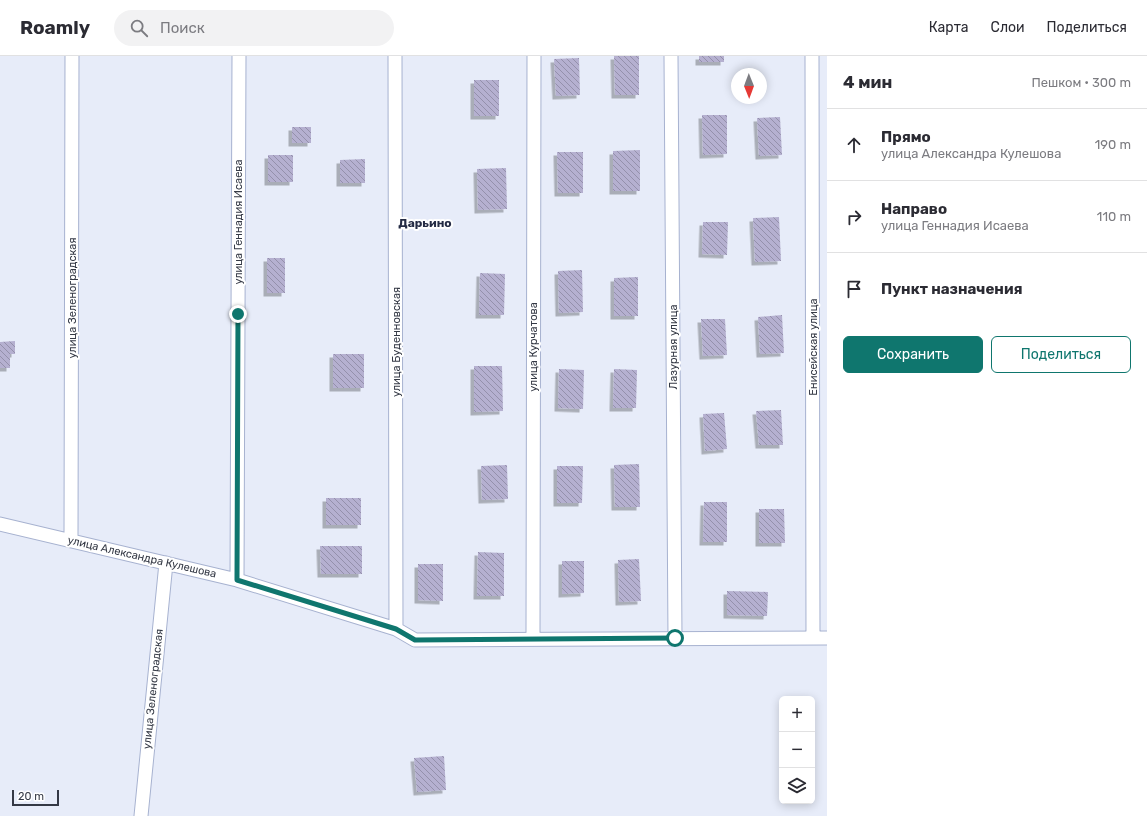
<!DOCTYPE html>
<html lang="ru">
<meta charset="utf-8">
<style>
:root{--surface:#fff;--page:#f2f2f3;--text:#2b2b33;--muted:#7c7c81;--line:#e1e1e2;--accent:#0f766e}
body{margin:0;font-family:Rubik,sans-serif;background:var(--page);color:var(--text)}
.controls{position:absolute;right:12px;bottom:12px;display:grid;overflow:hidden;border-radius:6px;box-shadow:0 2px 10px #0003}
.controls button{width:36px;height:36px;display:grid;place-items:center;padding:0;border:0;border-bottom:1px solid var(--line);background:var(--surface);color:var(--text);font:20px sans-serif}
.compass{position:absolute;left:731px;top:12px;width:36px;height:36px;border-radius:50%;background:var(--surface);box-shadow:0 2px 10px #0003;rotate:179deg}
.scale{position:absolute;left:12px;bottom:10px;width:47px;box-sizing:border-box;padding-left:4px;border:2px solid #343945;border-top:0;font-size:11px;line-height:14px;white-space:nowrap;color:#343945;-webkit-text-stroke:3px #fff;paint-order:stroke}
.stop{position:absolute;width:12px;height:12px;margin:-9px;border:3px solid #0f766e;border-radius:50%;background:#fff}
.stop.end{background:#0f766e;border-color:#fff;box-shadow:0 1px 4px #0008}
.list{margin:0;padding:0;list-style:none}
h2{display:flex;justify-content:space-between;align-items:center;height:52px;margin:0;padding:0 16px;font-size:17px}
h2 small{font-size:13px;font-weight:400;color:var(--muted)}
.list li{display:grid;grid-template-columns:26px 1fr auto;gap:12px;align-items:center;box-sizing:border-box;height:72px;padding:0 16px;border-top:1px solid var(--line)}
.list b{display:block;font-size:15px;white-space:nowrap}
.list p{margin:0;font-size:13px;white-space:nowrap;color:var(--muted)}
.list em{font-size:13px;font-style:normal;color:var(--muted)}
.actions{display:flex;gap:8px;padding:12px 16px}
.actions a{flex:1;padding:9px 0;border:1px solid var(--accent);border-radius:6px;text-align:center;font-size:14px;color:var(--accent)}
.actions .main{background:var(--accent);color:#fff}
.icon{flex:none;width:22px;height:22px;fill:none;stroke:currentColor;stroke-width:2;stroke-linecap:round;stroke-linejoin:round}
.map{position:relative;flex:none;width:827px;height:760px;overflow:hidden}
header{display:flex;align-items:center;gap:24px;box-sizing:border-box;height:56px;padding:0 20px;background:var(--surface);border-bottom:1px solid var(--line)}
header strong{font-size:19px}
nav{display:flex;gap:22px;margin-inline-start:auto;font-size:14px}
.search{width:280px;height:36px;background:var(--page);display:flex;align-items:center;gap:10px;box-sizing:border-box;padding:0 14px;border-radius:22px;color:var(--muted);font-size:15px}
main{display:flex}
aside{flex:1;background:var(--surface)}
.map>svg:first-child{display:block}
.building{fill:url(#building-back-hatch);filter:url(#shadow)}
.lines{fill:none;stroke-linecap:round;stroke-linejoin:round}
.street-casing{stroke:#a7b2d0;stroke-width:15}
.street{stroke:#fff;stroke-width:13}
.route{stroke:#0f766e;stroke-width:5}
.labels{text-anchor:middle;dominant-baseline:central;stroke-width:4;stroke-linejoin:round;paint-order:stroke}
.street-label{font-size:11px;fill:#343945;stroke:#fff}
.neighbourhood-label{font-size:12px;font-weight:bold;fill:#242b44;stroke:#fff}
</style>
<header>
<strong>Roamly</strong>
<div class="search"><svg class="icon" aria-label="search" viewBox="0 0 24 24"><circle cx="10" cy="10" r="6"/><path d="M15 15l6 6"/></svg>Поиск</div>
<nav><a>Карта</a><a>Слои</a><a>Поделиться</a></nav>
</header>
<main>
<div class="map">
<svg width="827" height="760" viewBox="0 0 827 760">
<defs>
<pattern id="building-back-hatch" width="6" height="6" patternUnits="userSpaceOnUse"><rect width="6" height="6" fill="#b5b0d0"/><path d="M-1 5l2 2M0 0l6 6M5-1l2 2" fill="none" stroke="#9490ab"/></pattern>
<filter id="shadow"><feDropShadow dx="-3.5" dy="3.5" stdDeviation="0" flood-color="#0004"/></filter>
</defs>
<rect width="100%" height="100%" fill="#e7ecf9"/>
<path class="building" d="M614 0H639V39H615Z
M699 0H724V6H699Z
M579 2 580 39 556 40 554 3Z
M474 24H499V60H474Z
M702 59H727V98L703 99Z
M780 61 782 99 759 100 757 62Z
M292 71H311V87H292Z
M640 94V135H613V95Z
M557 96H583V137H558Z
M268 99H293V126H268Z
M365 103V127H340V104Z
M506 112 507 153 478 154 477 113Z
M779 161 781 205 755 206 753 162Z
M703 166H728L727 199 702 198Z
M267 202H285V237H267Z
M582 214 583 256 559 257 558 215Z
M480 217 505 218 504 259H479Z
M638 221V260H614V222Z
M782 259 784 297 760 298 758 261Z
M701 263H725L727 299 703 300Z
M15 285V298H10V312H0V286Z
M333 298H364V332H333Z
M474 310H502L503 355 474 356Z
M559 313 584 314 583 353 558 352Z
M614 313 637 314 636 352H613Z
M781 354 783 389H759L756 355Z
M724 357 727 393 705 395 703 358Z
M639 408 640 451H615L614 409Z
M507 409 508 443 482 444 481 410Z
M557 410H583L582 447H557Z
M326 442H361V469H326Z
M704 446H727V486H703Z
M759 453H784L785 487H759Z
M320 490H362V518H321Z
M478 496 504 497V540H477Z
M639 503 641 545 619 546 618 504Z
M562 505H584V537L562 538Z
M418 508H443V545L418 544Z
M727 535 768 536 767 560 727 559Z
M444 700 446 734 417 736 414 702Z"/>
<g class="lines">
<g class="street-casing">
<path id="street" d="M395 0 396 573
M671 0 675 582
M812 0 813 582
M0 468 237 524 396 573 415 584 827 582
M71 485 72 0
M237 524 239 0
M533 582 534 0
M141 760 166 507"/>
</g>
<use href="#street" class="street"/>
</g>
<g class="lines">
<path class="route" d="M238 258 237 524 396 573 415 584 675 582"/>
</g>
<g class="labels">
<g class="street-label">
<text transform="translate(238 166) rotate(-90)">улица Геннадия Исаева</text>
<text transform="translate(72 242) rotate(-90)">улица Зеленоградская</text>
<text transform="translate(396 286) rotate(-90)">улица Буденновская</text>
<text transform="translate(533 291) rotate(-90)">улица Курчатова</text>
<text transform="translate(673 291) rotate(-90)">Лазурная улица</text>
<text transform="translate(813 291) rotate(-90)">Енисейская улица</text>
<text transform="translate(142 501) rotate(13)">улица Александра Кулешова</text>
<text transform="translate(153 633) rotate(-84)">улица Зеленоградская</text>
</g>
<g class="neighbourhood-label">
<text x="425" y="167">Дарьино</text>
</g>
</g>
</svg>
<div class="controls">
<button>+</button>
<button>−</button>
<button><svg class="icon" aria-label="layers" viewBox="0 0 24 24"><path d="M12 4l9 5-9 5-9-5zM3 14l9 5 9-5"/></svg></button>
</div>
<svg class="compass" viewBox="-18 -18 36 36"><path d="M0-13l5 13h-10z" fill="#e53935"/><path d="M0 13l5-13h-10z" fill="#7c7c81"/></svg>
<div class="scale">20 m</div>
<div class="stop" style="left:675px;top:582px"></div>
<div class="stop end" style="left:238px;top:258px"></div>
</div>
<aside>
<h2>4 мин<small>Пешком · 300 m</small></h2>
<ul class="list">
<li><svg class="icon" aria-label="ahead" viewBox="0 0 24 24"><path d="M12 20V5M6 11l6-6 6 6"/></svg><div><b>Прямо</b><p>улица Александра Кулешова</p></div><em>190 m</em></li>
<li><svg class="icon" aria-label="right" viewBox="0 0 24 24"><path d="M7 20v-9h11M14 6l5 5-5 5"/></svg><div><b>Направо</b><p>улица Геннадия Исаева</p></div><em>110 m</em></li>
<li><svg class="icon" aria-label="arrive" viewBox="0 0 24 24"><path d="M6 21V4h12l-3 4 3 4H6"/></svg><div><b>Пункт назначения</b></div></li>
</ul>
<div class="actions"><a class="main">Сохранить</a><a>Поделиться</a></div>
</aside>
</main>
